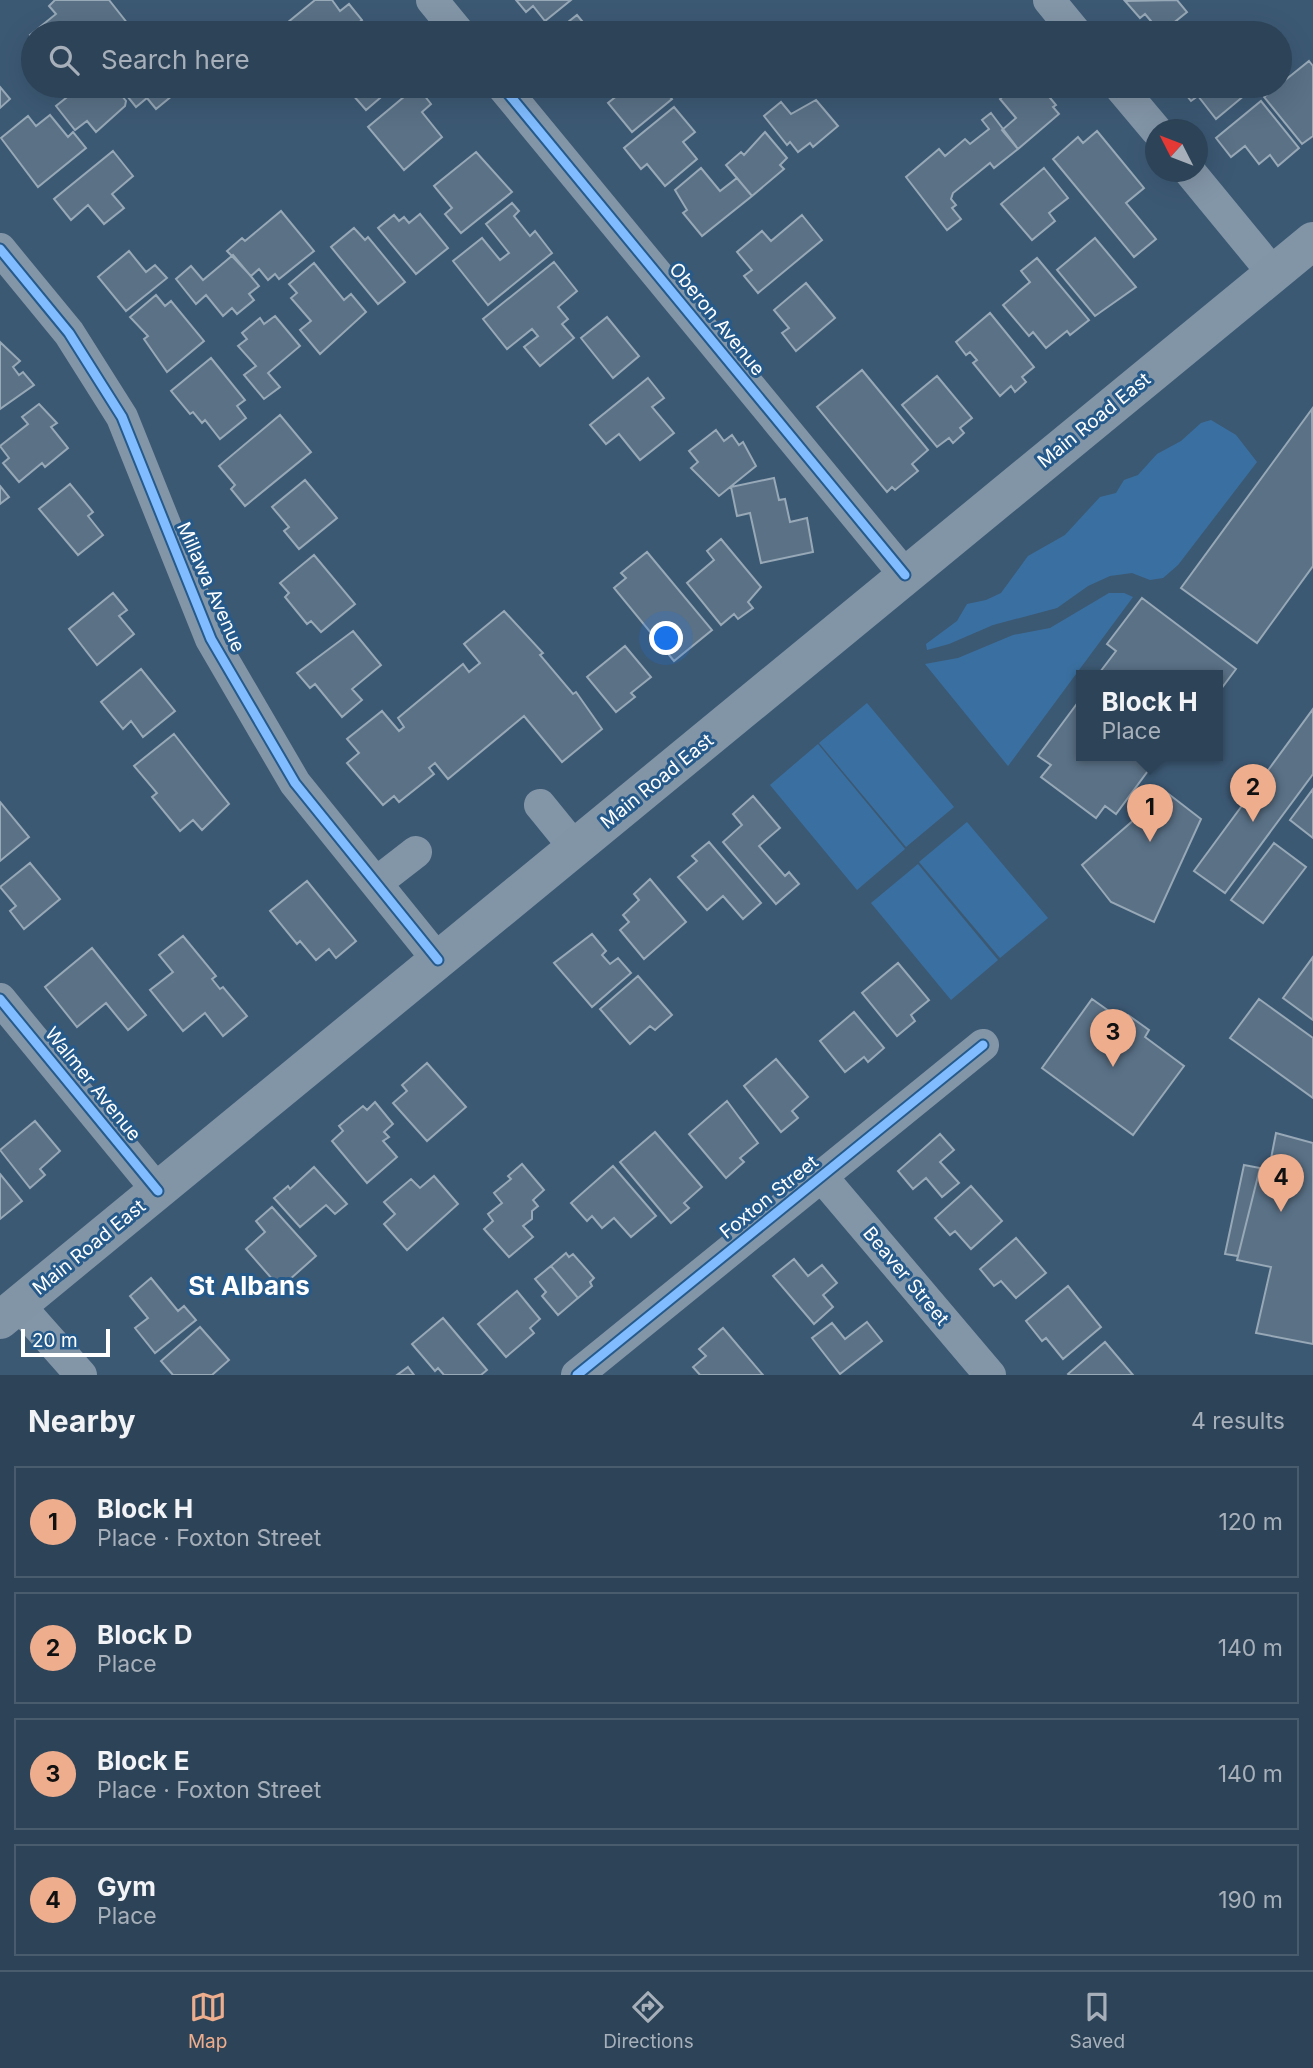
<!DOCTYPE html>
<meta charset="utf-8">
<style>
:root{--surface:#2d4357;--page:#394e61;--text:#f1f3f6;--muted:#a7b0ba;--line:#485c6d;--accent:#eead8d}
body{margin:0;font-family:Inter,sans-serif;background:var(--page);color:var(--text)}
.compass{position:absolute;left:1145px;top:119px;width:63px;height:63px;border-radius:50%;background:var(--surface);box-shadow:0 7px 28px #0002;rotate:312deg}
.scale{position:absolute;left:21px;bottom:18px;width:89px;box-sizing:border-box;padding-left:7px;border:4px solid #fff;border-top:0;font-size:19px;line-height:24px;white-space:nowrap;color:#fff;-webkit-text-stroke:5px #255a8b;paint-order:stroke}
.you{position:absolute;left:667px;top:639px;width:24px;height:24px;margin:-18px;border:5px solid #fff;border-radius:50%;background:#1a73e8;box-shadow:0 0 0 10px #1a73e833}
.badge{display:grid;place-items:center;width:46px;height:46px;border-radius:50%;background:var(--accent);color:#111;font-size:23px;font-weight:700}
.pin{position:absolute;translate:-50% -58px;filter:drop-shadow(0 2px 4px #0008)}
.pin::after{content:'';position:absolute;top:37px;width:24px;height:21px;background:inherit;clip-path:polygon(0 0,100% 0,50% 100%)}
.popup{position:absolute;left:1076px;top:670px;width:147px;height:91px;box-sizing:border-box;display:grid;place-content:center;border-radius:0px;background:var(--surface);filter:drop-shadow(0 2px 5px #0005);font-size:23px;white-space:nowrap;color:var(--muted)}
.popup b{font-size:26px;color:var(--text)}
.popup::after{content:'';position:absolute;left:50%;top:100%;margin-left:-14px;border:14px solid transparent;border-top-color:var(--surface)}
.list{margin:0;padding:0;list-style:none}
h2{display:flex;justify-content:space-between;align-items:center;height:91px;margin:0;padding:0 28px;font-size:30px}
h2 small{font-size:23px;font-weight:400;color:var(--muted)}
.list li{display:grid;grid-template-columns:46px 1fr auto;gap:21px;align-items:center;box-sizing:border-box;height:112px;margin:0 14px 14px;padding:0 14px;border:2px solid var(--line);border-radius:0px}
.list b{display:block;font-size:26px;white-space:nowrap}
.list p{margin:0;font-size:23px;white-space:nowrap;color:var(--muted)}
.list em{font-size:23px;font-style:normal;color:var(--muted)}
.icon{flex:none;width:38px;height:38px;fill:none;stroke:currentColor;stroke-width:2;stroke-linecap:round;stroke-linejoin:round}
.map{position:relative;flex:none;width:1313px;height:1375px;overflow:hidden}
.search{position:absolute;background:var(--surface);box-shadow:0 7px 28px #0002;left:21px;right:21px;top:21px;height:77px;display:flex;align-items:center;gap:18px;box-sizing:border-box;padding:0 24px;border-radius:38px;color:var(--muted);font-size:26px}
.sheet{height:595px;background:var(--surface)}
nav{display:flex;justify-content:space-around;align-items:center;box-sizing:border-box;height:98px;border-top:2px solid var(--line);background:var(--surface);font-size:19px;color:var(--muted)}
nav a{display:grid;justify-items:center;gap:4px}
nav .on{color:var(--accent)}
.map>svg:first-child{display:block}
.green{fill:#3a70a1}
.building{fill:#5a7186;stroke:#97a8b7;stroke-width:2}
.lines{fill:none;stroke-linecap:round;stroke-linejoin:round}
.minor{stroke:#8396a8;stroke-width:32}
.major{stroke:#8295a7;stroke-width:38}
.cycleway-casing{stroke:#255a8b;stroke-width:13}
.cycleway{stroke:#80bcff;stroke-width:9}
.labels{text-anchor:middle;dominant-baseline:central;stroke-width:6;stroke-linejoin:round;paint-order:stroke}
.street-label{font-size:19px;fill:#fff;stroke:#255a8b}
.district-label{font-size:26px;font-weight:bold;fill:#fff;stroke:#255a8b}
</style>
<div class="map">
<svg width="1313" height="1375" viewBox="0 0 1313 1375">
<rect width="100%" height="100%" fill="#3c5974"/>
<path class="green" d="M1211 420 1236 435 1257 462 1178 565 1163 578 1150 580 1132 573 1110 576 1088 586 1057 608 993 625 949 644 927 650 926 644 957 621 967 604 986 600 1001 593 1028 556 1065 535 1100 497 1116 493 1124 480 1138 475 1157 454 1181 441 1201 423Z
M1109 593H1124L1133 597 1008 766 925 664 958 658 1013 635 1050 628Z
M867 703 954 807 906 847 819 743Z
M818 744 905 849 857 890 770 785Z
M967 822 1048 918 1000 958 919 862Z
M918 864 998 960 951 1000 871 903Z"/>
<path class="building" d="M55 0H109L128 24 116 33H33V40L30 35 56 14 49 6Z
M315 0H332L340 11 349 4 362 20 346 33H295L287 23Z
M516 0H571L545 21 533 6 526 12Z
M1177 0 1187 12 1161 33 1145 14 1140 18 1125 1Z
M577 15 592 33H554Z
M1309 61 1313 66V136L1302 144 1264 97Z
M81 86 87 88 114 86 126 101 125 106 96 132 87 121 75 130 56 106Z
M119 86H184L156 109 147 98 136 107Z
M345 86H394L366 110Z
M417 86 431 104 422 112 442 137 404 170 368 127Z
M610 86H661L672 99 632 132 608 103 618 95Z
M1015 86H1032L1036 91 1041 87 1056 105 1053 107 1059 114 1018 149 1002 130 1016 118 1000 99Z
M1179 86H1237L1245 95 1216 119 1198 96 1191 101Z
M0 87 10 99 0 108Z
M816 100 838 126 813 147 810 143 798 152 790 142 787 145 764 116 781 102 791 114Z
M1261 101 1299 148 1278 166 1270 155 1259 164 1245 146 1231 157 1216 138Z
M674 107 695 132 683 142 697 159 665 186 647 164 641 169 624 148Z
M991 113 1018 149 994 168 990 163 953 193 951 199 956 205 952 208 961 219 947 230 906 177 939 149 945 156 965 139 970 144 989 129 982 120Z
M50 115 68 137 73 132 86 148 38 187 1 138 28 116 36 126Z
M1097 131 1144 188 1126 203 1156 239 1134 257 1053 159 1078 137 1083 143Z
M765 132 787 158 780 165 784 169 752 196 726 165 741 152 744 155Z
M113 151 133 176 112 194 124 208 104 224 88 205 71 220 54 199Z
M476 152 512 192 461 233 445 214 452 208 434 186Z
M701 168 720 191 737 178 752 196 702 236 683 213 687 210 675 190Z
M1044 168 1068 198 1049 213 1055 221 1032 240 1001 204Z
M512 203 519 211 514 216 530 236 535 231 552 253 488 305 453 261 482 238 500 260 509 253 486 224Z
M281 211 314 251 279 279 275 274 268 280 259 269 251 276 227 251 242 238 245 241Z
M420 214 448 248 416 274 378 228 394 215 399 221 404 217 409 223Z
M802 215 822 240 758 293 744 276 752 270 737 252 762 231 771 241Z
M354 228 365 240 368 237 405 282 378 304 331 247Z
M1095 238 1136 287 1095 316 1057 270Z
M129 251 146 272 155 265 167 278 126 311 98 277Z
M233 255 259 286 249 294 254 300 237 314 232 308 223 316 206 295 196 304 176 279 191 266 203 280Z
M1037 258 1089 320 1070 335 1067 331 1046 348 1033 332 1029 336 1003 305 1030 282 1021 271Z
M554 262 577 291 558 307 568 319 562 324 574 338 540 366 524 347 538 336 532 329 507 349 483 319Z
M314 263 344 300 351 294 366 312 320 354 300 330 311 321 291 298 297 293 289 284Z
M806 283 835 318 796 351 782 333 789 328 774 310Z
M156 295 165 306 171 301 204 341 167 372 144 339 148 336 130 317Z
M990 313 1034 367 1022 377 1026 382 1015 392 1011 386 1000 396 973 363 977 360 970 352 966 355 956 342Z
M275 316 300 346 268 373 280 387 264 399 244 375 256 366 238 346 247 339 242 333 260 318 264 324Z
M607 317 639 356 613 378 581 338Z
M0 342 20 361 13 367 19 375 23 372 34 385 0 409Z
M211 358 245 400 237 406 246 418 220 439 205 420 202 423 193 412 190 414 171 391Z
M862 370 928 450 912 464 918 471 895 490 892 487 887 492 817 407Z
M937 376 972 418 960 428 964 433 953 443 949 438 937 447 902 405Z
M648 378 664 398 652 407 674 433 640 460 619 434 606 444 590 425Z
M39 404 57 423 51 427 68 448 45 467 42 463 19 482 3 463 9 458 0 446 28 424 22 417Z
M1312 409 1313 566 1257 643 1181 588Z
M280 415 311 452 245 506 231 489 235 485 219 466Z
M716 430 724 441 732 435 739 445 743 442 756 466 719 496 691 468 698 462 689 451Z
M774 478 779 500 785 499 790 522 807 518 813 552 761 563 750 513 737 516 731 487Z
M305 480 337 518 299 549 284 531 289 527 272 507Z
M70 484 93 512 88 516 103 535 78 555 39 509Z
M0 486 9 497 0 504Z
M721 539 761 587 748 602 753 608 738 619 734 614 721 625 687 583 714 560 707 551Z
M647 552 712 630 674 661 614 588 626 578 621 573Z
M314 555 355 604 321 632 311 621 307 624 285 597 289 593 280 583Z
M113 593 127 610 119 616 134 634 97 665 69 629Z
M1142 598 1236 669 1218 693V676H1097L1116 651 1107 644Z
M504 611 543 653 540 655 573 694 576 692 602 729 562 762 524 716 448 779 435 763 429 768 434 774 399 802 394 796 383 805 347 763 359 753 347 739 382 711 399 731 404 727 398 718 463 664 469 672 480 663 464 644Z
M353 631 381 665 352 689 362 700 342 717 315 684 310 688 297 673Z
M625 646 651 677 631 693 635 697 616 712 587 677Z
M141 669 175 711 143 737 131 721 123 729 101 702Z
M1082 697V756H1159L1116 814 1105 806 1096 818 1041 777 1051 765 1038 756Z
M1313 709V774L1225 893 1194 871Z
M174 734 229 804 202 830 193 820 180 831 152 797 157 793 134 766Z
M1313 789V838L1290 820Z
M1166 792 1201 819 1154 922 1111 902 1082 865Z
M753 796 780 828 759 846 785 876 789 872 799 884 776 904 723 842 742 825 733 814Z
M0 802 29 837 0 861Z
M709 842 761 903 743 919 723 896 707 910 678 877 697 861 692 856Z
M1274 843 1306 867 1263 923 1231 900Z
M30 863 60 899 24 929 10 911 16 906 0 887Z
M650 879 686 922 644 959 620 930 629 922 623 915 639 900 634 894Z
M307 881 356 941 336 958 329 949 316 960 300 941 297 944 270 911Z
M592 934 606 951 602 955 610 964 618 958 631 973 592 1007 554 963Z
M183 936 216 976 212 979 220 989 223 987 247 1016 223 1036 205 1013 183 1031 150 990 173 972 159 955Z
M92 948 146 1015 128 1030 106 1003 77 1027 45 987Z
M1313 957V1020L1283 998Z
M898 963 929 1000 911 1015 915 1021 897 1036 862 993Z
M638 976 672 1015 655 1030 650 1026 630 1044 600 1009Z
M1092 999 1123 1021 1128 1015 1149 1030 1145 1037 1184 1066 1133 1135 1042 1068Z
M1259 999 1313 1038V1098L1230 1038Z
M854 1012 884 1048 868 1062 864 1057 845 1072 820 1041Z
M776 1059 808 1097 792 1111 798 1118 781 1132 744 1086Z
M427 1063 466 1107 427 1141 393 1103 407 1091 402 1085Z
M727 1101 758 1143 740 1158 744 1162 726 1178 689 1134Z
M375 1102 393 1124 384 1132 389 1137 383 1141 397 1157 367 1183 332 1141 343 1131 339 1126 363 1106 367 1110Z
M35 1121 60 1151 40 1169 45 1175 30 1188 0 1150Z
M655 1132 702 1187 684 1203 689 1208 671 1223 620 1162Z
M1276 1133 1313 1143V1344L1256 1333 1271 1267 1237 1260 1260 1168 1269 1169Z
M940 1134 954 1150 940 1162 959 1183 942 1197 926 1178 913 1189 898 1171Z
M522 1164 544 1190 533 1200 538 1206 532 1211V1219L523 1226 533 1237 509 1257 484 1229 493 1221 488 1214 502 1203 494 1193 511 1179 508 1176Z
M1244 1165 1260 1168 1238 1256 1225 1254Z
M613 1166 656 1216 631 1237 614 1218 602 1228 592 1216 587 1221 571 1203Z
M314 1167 347 1204 335 1214 326 1205 300 1227 274 1198 288 1186 290 1189Z
M0 1174 22 1201 0 1219Z
M434 1176 458 1204 407 1250 384 1224 395 1214 384 1202 411 1179 420 1188Z
M971 1186 1002 1221 971 1249 955 1231 950 1235 935 1218Z
M272 1207 316 1256 280 1288 246 1249 265 1232 256 1221Z
M1016 1238 1046 1273 1016 1298 1001 1281 994 1286 980 1269Z
M566 1253 569 1257 573 1254 594 1278 590 1282 592 1286 578 1298 551 1266Z
M794 1259 808 1276 822 1265 837 1283 823 1295 833 1307 814 1324 773 1276Z
M551 1266 578 1298 558 1315 542 1296 546 1292 535 1279Z
M151 1278 178 1311 184 1306 196 1320 155 1353 135 1328 148 1318 130 1296Z
M1068 1286 1101 1327 1063 1359 1046 1338 1042 1341 1026 1321Z
M517 1291 540 1319 530 1328 534 1333 506 1357 478 1324Z
M443 1318 487 1370 481 1375H444L438 1368 435 1371 412 1344Z
M867 1322 882 1341 840 1374 812 1338 832 1323 845 1339Z
M200 1327 229 1360 212 1375H173L161 1361Z
M723 1328 763 1375H700L693 1367 706 1356 699 1349Z
M1105 1342 1133 1375H1069L1068 1374Z
M408 1367 414 1375H397Z"/>
<g class="lines">
<path class="minor" d="M432 0 459 33
M1049 0 1076 33
M502 86 905 575
M1119 86 1156 130
M1190 172 1273 273
M0 249 69 333 122 417 211 639 295 783 438 960
M540 805 575 848
M376 883 416 852
M0 999 158 1191
M822 1177 990 1375
M18 1304 81 1375
M577 1375 983 1045"/>
<path class="major" d="M0 1320 1313 241"/>
<g class="cycleway-casing">
<path id="cycleway" d="M502 86 905 575
M0 249 69 333 122 417 211 639 295 783 438 960
M0 999 158 1191
M577 1375 983 1045"/>
</g>
<use href="#cycleway" class="cycleway"/>
</g>
<g class="labels">
<g class="street-label">
<text transform="translate(717 319) rotate(51)">Oberon Avenue</text>
<text transform="translate(1094 420) rotate(-39)">Main Road East</text>
<text transform="translate(211 587) rotate(66)">Millawa Avenue</text>
<text transform="translate(657 781) rotate(-39)">Main Road East</text>
<text transform="translate(93 1084) rotate(51)">Walmer Avenue</text>
<text transform="translate(769 1197) rotate(-39)">Foxton Street</text>
<text transform="translate(89 1247) rotate(-39)">Main Road East</text>
<text transform="translate(906 1276) rotate(50)">Beaver Street</text>
</g>
<g class="district-label">
<text x="249" y="1285">St Albans</text>
</g>
</g>
</svg>
<svg class="compass" viewBox="-18 -18 36 36"><path d="M0-13l5 13h-10z" fill="#e53935"/><path d="M0 13l5-13h-10z" fill="#a7b0ba"/></svg>
<div class="scale">20 m</div>
<div class="you"></div>
<div class="pin badge" style="left:1150px;top:842px">1</div>
<div class="popup"><b>Block H</b>Place</div>
<div class="pin badge" style="left:1253px;top:822px">2</div>
<div class="pin badge" style="left:1113px;top:1067px">3</div>
<div class="pin badge" style="left:1281px;top:1212px">4</div>
<div class="search"><svg class="icon" aria-label="search" viewBox="0 0 24 24"><circle cx="10" cy="10" r="6"/><path d="M15 15l6 6"/></svg>Search here</div>
</div>
<section class="sheet">
<h2>Nearby<small>4 results</small></h2>
<ul class="list">
<li><span class="badge">1</span><div><b>Block H</b><p>Place · Foxton Street</p></div><em>120 m</em></li>
<li><span class="badge">2</span><div><b>Block D</b><p>Place</p></div><em>140 m</em></li>
<li><span class="badge">3</span><div><b>Block E</b><p>Place · Foxton Street</p></div><em>140 m</em></li>
<li><span class="badge">4</span><div><b>Gym</b><p>Place</p></div><em>190 m</em></li>
</ul>
</section>
<nav>
<a class="on"><svg class="icon" aria-label="map" viewBox="0 0 24 24"><path d="M3 6l6-2 6 2 6-2v14l-6 2-6-2-6 2zM9 4v14M15 6v14"/></svg>Map</a>
<a><svg class="icon" aria-label="directions" viewBox="0 0 24 24"><path d="M12 3l9 9-9 9-9-9zM9 14v-3h6M13 9l2 2-2 2"/></svg>Directions</a>
<a><svg class="icon" aria-label="saved" viewBox="0 0 24 24"><path d="M7 4h10v16l-5-4-5 4z"/></svg>Saved</a>
</nav>
